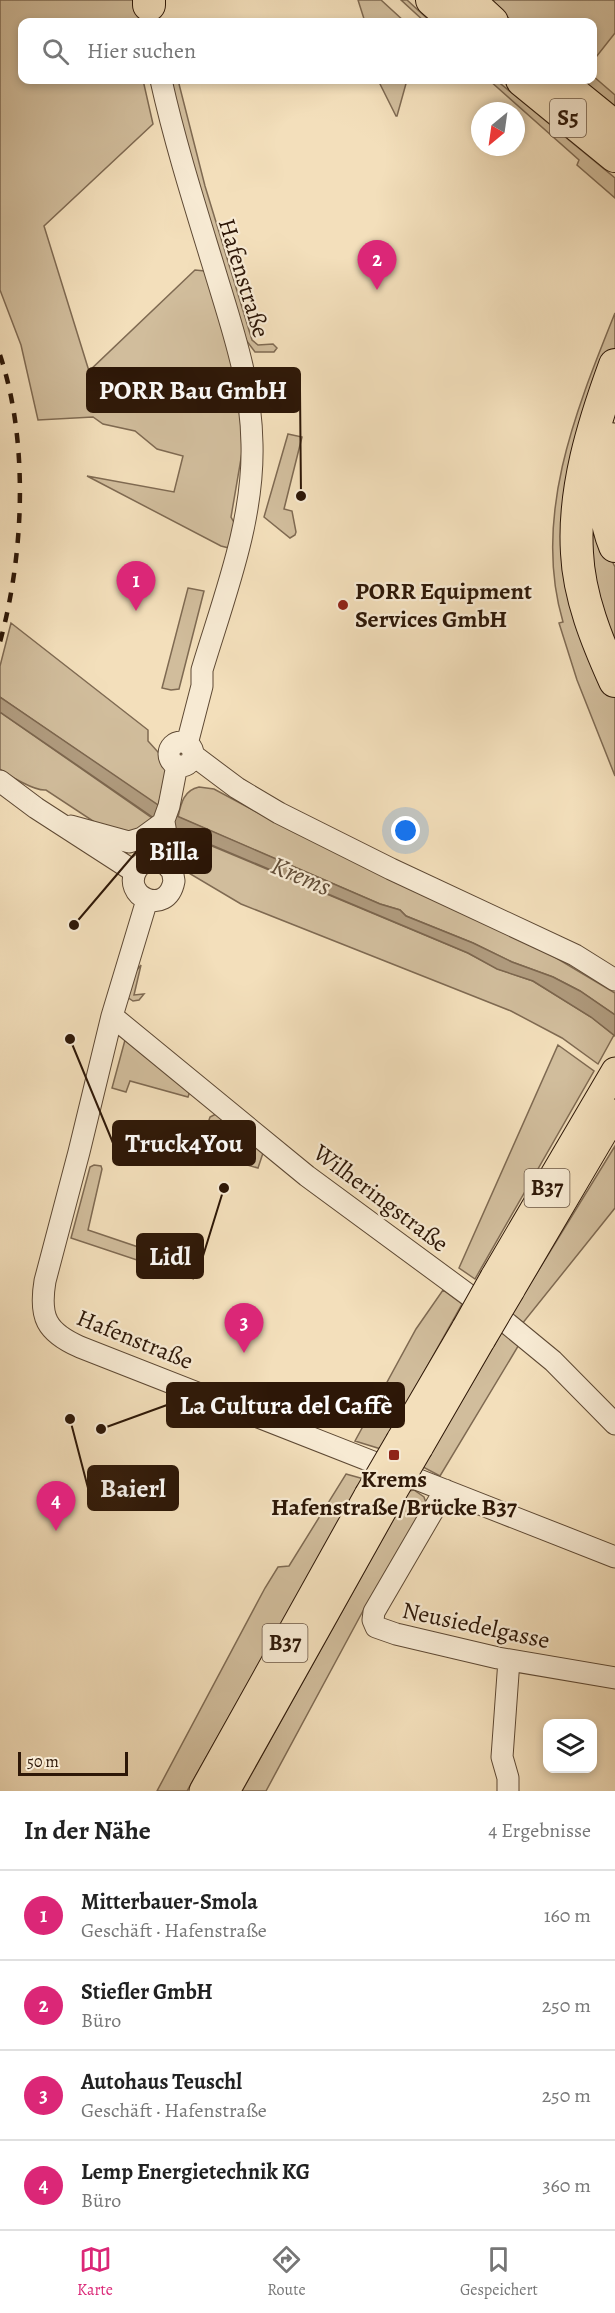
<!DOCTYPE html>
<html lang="de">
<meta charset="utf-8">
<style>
:root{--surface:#fff;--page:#f2f2f2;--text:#222;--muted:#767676;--line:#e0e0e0;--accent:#db2777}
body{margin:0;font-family:Alegreya,serif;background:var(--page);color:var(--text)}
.controls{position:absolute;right:18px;bottom:18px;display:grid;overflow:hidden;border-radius:12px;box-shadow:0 3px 9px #0003}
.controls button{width:54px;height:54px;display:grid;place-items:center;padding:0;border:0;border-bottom:2px solid var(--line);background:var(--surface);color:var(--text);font:30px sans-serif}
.compass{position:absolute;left:471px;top:102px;width:54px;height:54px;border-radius:50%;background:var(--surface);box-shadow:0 3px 9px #0003;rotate:209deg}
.scale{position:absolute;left:18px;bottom:15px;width:110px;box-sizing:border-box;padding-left:6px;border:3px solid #2d1707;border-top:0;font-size:16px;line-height:21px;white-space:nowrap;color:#2d1707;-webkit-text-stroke:4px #f7ead3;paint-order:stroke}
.you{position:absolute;left:406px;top:831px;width:21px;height:21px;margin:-15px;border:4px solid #fff;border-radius:50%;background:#1a73e8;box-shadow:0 0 0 9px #1a73e833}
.badge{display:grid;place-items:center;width:39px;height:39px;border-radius:50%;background:var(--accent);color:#fff;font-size:20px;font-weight:700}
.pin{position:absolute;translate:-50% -50px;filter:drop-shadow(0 2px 3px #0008)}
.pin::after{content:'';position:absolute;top:32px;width:21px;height:18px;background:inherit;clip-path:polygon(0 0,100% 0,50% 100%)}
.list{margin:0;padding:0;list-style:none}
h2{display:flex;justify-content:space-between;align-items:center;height:78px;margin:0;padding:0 24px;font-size:26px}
h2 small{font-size:20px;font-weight:400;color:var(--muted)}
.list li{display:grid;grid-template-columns:39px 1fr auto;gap:18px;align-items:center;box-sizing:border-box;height:90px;padding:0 24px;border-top:2px solid var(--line)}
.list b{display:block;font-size:22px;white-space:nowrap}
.list p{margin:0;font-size:20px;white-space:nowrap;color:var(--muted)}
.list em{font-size:20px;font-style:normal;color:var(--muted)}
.icon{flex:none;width:33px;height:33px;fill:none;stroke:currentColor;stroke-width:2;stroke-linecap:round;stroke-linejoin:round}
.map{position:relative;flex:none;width:615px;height:1791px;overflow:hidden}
.search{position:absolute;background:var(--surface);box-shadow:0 3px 9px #0003;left:18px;right:18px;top:18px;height:66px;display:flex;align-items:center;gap:15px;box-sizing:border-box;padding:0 21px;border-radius:12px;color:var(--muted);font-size:22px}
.sheet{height:438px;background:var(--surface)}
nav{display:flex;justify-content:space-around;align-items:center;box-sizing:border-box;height:84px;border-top:2px solid var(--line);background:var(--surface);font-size:16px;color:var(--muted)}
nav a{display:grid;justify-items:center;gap:3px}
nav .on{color:var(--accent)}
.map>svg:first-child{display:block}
.green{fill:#d1bd9c;stroke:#7f6a52;stroke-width:1.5}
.water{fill:#b09b7e;stroke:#7c664e;stroke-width:1.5}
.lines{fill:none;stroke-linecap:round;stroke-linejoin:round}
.minor-casing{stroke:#5e4934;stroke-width:23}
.major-casing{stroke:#2d1707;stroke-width:29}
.highway-casing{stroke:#2d1707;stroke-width:34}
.minor{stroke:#f7ead3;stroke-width:21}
.major{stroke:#f3dfbb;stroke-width:27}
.highway{stroke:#f3dfbb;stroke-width:32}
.rail{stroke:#2d1707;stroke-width:4.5;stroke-dasharray:10 10;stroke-linecap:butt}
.major-bridge-casing{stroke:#2d1707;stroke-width:29;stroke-linecap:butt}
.major-bridge{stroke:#f3dfbb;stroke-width:27}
.poi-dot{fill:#8f2418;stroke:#f7ead3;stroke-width:2}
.labels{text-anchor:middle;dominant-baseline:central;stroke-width:4.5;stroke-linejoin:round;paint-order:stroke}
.shield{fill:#f7ead3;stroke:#6a5644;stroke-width:1.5}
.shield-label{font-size:22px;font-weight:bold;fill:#2d1707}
.street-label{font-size:24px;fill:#2d1707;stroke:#f7ead3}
.poi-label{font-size:24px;font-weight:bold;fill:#2d1707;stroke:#f7ead3;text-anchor:start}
.water-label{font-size:26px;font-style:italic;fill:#614c37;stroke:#f7ead3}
.leader{fill:none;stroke:#2d1707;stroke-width:2}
.callout-dot{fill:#2d1707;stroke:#f7ead3;stroke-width:2}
.callout{fill:#2d1707;stroke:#2d1707;stroke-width:2}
.callout-label{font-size:26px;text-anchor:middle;font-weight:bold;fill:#fff}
</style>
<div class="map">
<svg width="615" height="1791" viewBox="0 0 615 1791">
<rect width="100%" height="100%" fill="#f3dfbb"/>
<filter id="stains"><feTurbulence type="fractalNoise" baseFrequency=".00333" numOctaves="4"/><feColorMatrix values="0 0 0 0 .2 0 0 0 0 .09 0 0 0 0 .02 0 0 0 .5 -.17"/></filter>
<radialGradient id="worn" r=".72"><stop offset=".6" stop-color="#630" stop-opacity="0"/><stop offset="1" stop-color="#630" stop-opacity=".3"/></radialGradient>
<path class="green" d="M0 0H135L138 5 139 22H22V80H143L153 124 44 226 89 371 195 270 205 271 237 373 243 447 231 517 235 524 229 548 221 546 87 476 174 492 183 456 157 449 135 431 103 424 93 417 38 420 21 345 0 290Z
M358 0H381L405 22H365Z
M401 0H407L431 22H425Z
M488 0H615V33L593 61 592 22H513Z
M593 76 615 95V108L579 80H592Z
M170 80H178L205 186 252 340 258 345 273 344 277 348 274 352H255L246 340 213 240Z
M378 80H407L397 116H396Z
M489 80H496L615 178V198L577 165 579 160Z
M615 313V349L580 461 603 670 615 697V776L577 680 559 623 563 622C532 517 576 410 615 313Z
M607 420 603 542 615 567V664L588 583 592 464Z
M288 434 302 437 284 509 292 511 296 532 295 535 290 538 264 517Z
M188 588 204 591 179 689 171 690 162 688Z
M11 623 148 730V741L167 762 168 769 158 806 0 697V666Z
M0 712 152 818 147 826 130 833 99 825 46 790C34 791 10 776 0 769Z
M199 787 214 789 292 831 548 953 615 993V1015L580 991 553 977 512 962 473 943 406 916 400 910 380 904 178 817C181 803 184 790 199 787Z
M176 831 468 953 498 969 533 981 591 1017 614 1035 598 1064 562 1038 511 1011 241 904 187 872 179 854Z
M141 965 134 995 144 994 139 1000 133 1001 127 997 136 971Z
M125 1040H126L190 1091 188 1097 130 1081 126 1092 112 1088Z
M558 1045 594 1071 475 1279 459 1268Z
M216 1114 263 1153 258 1168 219 1157 225 1138 208 1123 210 1117Z
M615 1146V1208L522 1324 511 1315Z
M94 1165 101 1166 102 1169 88 1230 147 1250 153 1259 194 1279 71 1238 90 1167Z
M443 1290 462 1304 381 1449 355 1441 416 1329Z
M503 1330 520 1343 440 1476 423 1467Z
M346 1474 364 1479 187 1791H157L265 1588 278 1567 289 1566Z
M414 1490 424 1497 426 1503 364 1609 266 1791H242L409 1491Z"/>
<path class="water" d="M0 697 170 813 380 904 400 910 406 916 473 943 512 962 553 977 580 991 615 1015V1036L591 1017 533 981 497 969 468 953 164 825 0 712Z"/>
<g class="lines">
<g class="minor-casing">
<path id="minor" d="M161 80C175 143 195 206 214 268 232 328 251 380 252 444 254 521 224 597 202 670V686L187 744
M169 754a12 12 0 1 1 24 0a12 12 0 1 1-24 0Z
M193 755 237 788 279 813 391 869 575 955 615 980
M0 781 36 808 135 872
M164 822 174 881C167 918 120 896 137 869 140 865 143 862 148 861 159 858 166 863 172 871
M71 826 129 842 142 838 164 822
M159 834 169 806 177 765
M147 900 112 1016 79 1152 45 1281C39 1317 46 1332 80 1347L615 1557
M112 1016 307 1176 508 1324 553 1361 615 1424
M445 1490 374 1612 373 1620 376 1627 396 1634 498 1658 615 1678
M508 1791V1778L502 1757 509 1660"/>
</g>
<g class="major-casing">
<path id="major" d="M494 1277 615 1071
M511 1290 615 1113
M400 1440 466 1327
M419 1448 482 1339
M203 1791 368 1495
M226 1791 387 1503"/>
</g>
<g class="highway-casing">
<path id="highway" d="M432 0 457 22
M468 0 492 22
M149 5V0
M522 80 615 156
M557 80 615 127
M615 365C593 425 573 490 577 553 579 597 597 641 615 681
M611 439C603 474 601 512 615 546"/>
</g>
<use href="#minor" class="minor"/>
<use href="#major" class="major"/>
<use href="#highway" class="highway"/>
<path class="rail" d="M0 355C29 442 24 555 0 642"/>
<g class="major-bridge-casing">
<path id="major-bridge" d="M466 1327 494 1277
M482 1339 511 1290
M368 1495 400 1440
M387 1503 419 1448"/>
</g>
<use href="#major-bridge" class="major-bridge"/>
</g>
<g class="poi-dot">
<circle cx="343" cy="605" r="6"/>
<rect x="388" y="1449" width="12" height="12" rx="3"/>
</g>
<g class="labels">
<g class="shield">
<rect x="550" y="99" width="36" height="38" rx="4.5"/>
<rect x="524.5" y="1169" width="45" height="38" rx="4.5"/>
<rect x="262.5" y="1624" width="45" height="38" rx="4.5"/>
</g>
<g class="shield-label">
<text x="568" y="118">S5</text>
<text x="547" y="1188">B37</text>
<text x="285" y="1643">B37</text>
</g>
<g class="street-label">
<text transform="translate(244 278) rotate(73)">Hafenstraße</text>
<text transform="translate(381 1198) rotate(37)">Wilheringstraße</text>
<text transform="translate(135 1339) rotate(22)">Hafenstraße</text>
<text transform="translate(476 1625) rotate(12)">Neusiedelgasse</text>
</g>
<g class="poi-label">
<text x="355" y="591">PORR Equipment<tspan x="355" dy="28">Services GmbH</tspan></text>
<text x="394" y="1479" text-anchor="middle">Krems<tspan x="394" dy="28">Hafenstraße/Brücke B37</tspan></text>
</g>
<g class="water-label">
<text transform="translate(301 876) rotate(23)">Krems</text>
</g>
</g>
<path class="leader" d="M301 496L300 390M74 925L137 851M70 1039L113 1143M224 1188L203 1256M101 1429L167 1405M70 1419L88 1488"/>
<g class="callout-dot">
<circle cx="301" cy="496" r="6"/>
<circle cx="74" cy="925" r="6"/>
<circle cx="70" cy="1039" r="6"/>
<circle cx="224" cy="1188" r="6"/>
<circle cx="101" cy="1429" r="6"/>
<circle cx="70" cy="1419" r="6"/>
</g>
<g class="callout">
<rect x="87" y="368" width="213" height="44" rx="6"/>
<rect x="137" y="829" width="74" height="44" rx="6"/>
<rect x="113" y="1121" width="142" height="44" rx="6"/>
<rect x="137" y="1234" width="66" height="44" rx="6"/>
<rect x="167" y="1383" width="237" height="44" rx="6"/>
<rect x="88" y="1466" width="90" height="44" rx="6"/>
</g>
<g class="callout-label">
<text x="193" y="399">PORR Bau GmbH</text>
<text x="174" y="860">Billa</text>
<text x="184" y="1152">Truck4You</text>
<text x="170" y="1265">Lidl</text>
<text x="286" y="1414">La Cultura del Caffè</text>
<text x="133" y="1497">Baierl</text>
</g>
<rect width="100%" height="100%" filter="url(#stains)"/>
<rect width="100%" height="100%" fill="url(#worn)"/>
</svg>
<div class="controls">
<button><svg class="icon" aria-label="layers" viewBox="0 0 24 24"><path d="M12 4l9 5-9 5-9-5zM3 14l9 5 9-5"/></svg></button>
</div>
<svg class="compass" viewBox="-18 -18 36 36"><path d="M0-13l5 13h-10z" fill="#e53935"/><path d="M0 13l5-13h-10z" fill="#767676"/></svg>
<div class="scale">50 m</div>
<div class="you"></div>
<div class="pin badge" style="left:136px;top:611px">1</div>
<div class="pin badge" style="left:377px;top:290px">2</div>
<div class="pin badge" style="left:244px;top:1353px">3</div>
<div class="pin badge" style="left:56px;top:1531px">4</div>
<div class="search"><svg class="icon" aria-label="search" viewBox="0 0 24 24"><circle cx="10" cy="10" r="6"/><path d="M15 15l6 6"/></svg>Hier suchen</div>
</div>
<section class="sheet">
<h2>In der Nähe<small>4 Ergebnisse</small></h2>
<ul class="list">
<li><span class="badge">1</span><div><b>Mitterbauer-Smola</b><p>Geschäft · Hafenstraße</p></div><em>160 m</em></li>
<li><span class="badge">2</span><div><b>Stiefler GmbH</b><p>Büro</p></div><em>250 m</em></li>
<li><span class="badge">3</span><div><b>Autohaus Teuschl</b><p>Geschäft · Hafenstraße</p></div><em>250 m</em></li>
<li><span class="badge">4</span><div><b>Lemp Energietechnik KG</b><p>Büro</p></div><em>360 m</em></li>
</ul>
</section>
<nav>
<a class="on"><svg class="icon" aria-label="map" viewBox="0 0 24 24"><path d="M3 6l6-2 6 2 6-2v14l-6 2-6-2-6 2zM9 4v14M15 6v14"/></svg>Karte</a>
<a><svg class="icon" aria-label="directions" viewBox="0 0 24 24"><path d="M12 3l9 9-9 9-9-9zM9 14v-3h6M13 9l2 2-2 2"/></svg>Route</a>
<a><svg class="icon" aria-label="saved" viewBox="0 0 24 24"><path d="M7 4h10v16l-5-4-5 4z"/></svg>Gespeichert</a>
</nav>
